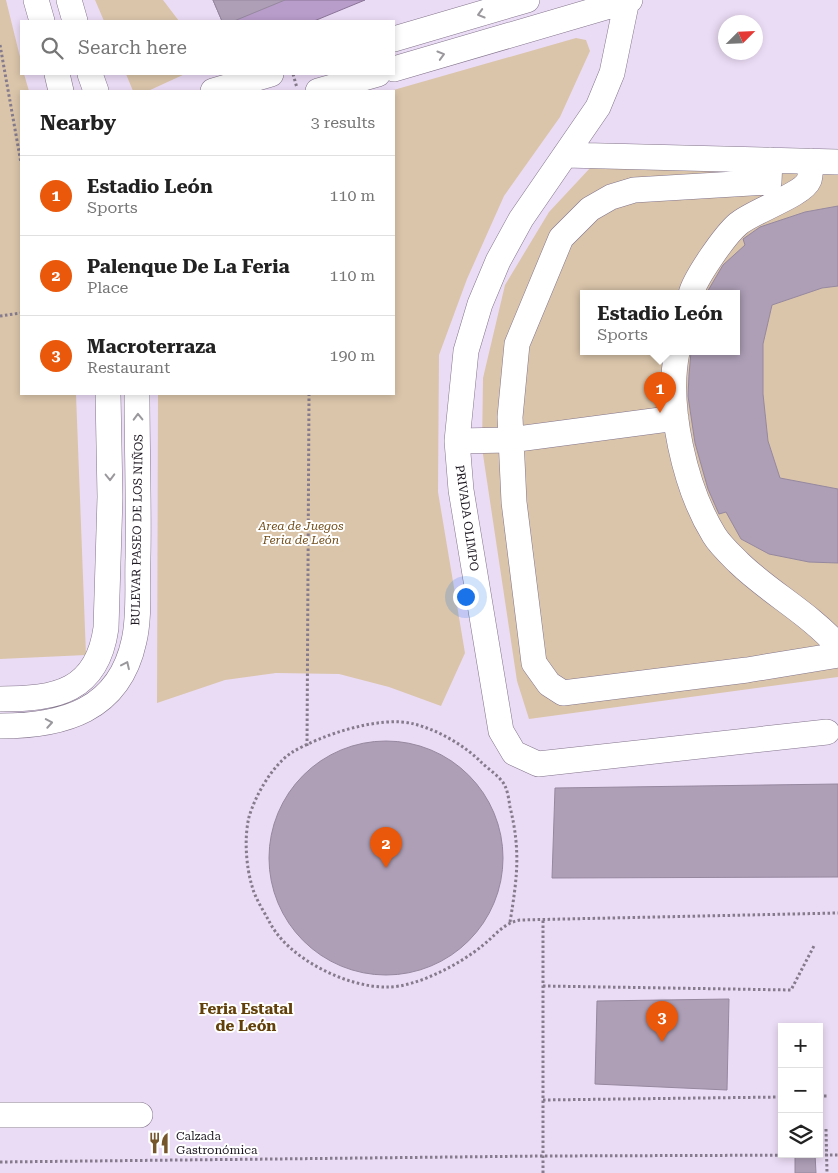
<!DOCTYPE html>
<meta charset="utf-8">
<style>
:root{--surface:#fff;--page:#f2f2f2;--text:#222;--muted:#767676;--line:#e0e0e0;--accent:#ea580c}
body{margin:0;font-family:"Roboto Serif",serif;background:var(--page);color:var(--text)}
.controls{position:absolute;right:15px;bottom:15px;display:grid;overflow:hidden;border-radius:0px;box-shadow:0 2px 8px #0003}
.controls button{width:45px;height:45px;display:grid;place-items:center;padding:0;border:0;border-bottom:1px solid var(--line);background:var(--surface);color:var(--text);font:25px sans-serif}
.compass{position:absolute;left:718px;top:15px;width:45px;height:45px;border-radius:50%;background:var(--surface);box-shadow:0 2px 8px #0003;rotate:66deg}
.you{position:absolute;left:465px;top:596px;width:18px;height:18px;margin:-12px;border:4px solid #fff;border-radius:50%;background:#1a73e8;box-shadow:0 0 0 8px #1a73e833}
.badge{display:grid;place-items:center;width:32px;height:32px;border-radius:50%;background:var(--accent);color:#fff;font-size:16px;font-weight:700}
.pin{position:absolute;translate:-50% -41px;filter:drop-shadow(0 1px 2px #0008)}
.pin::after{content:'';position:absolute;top:26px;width:18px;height:15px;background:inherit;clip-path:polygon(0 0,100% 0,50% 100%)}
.popup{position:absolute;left:580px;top:290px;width:160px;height:65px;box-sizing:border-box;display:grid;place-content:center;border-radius:0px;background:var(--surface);filter:drop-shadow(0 1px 4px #0005);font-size:16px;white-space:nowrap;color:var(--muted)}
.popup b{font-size:19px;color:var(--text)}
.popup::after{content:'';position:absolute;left:50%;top:100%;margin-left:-10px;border:10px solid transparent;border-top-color:var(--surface)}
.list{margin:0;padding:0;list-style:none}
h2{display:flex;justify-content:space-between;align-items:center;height:65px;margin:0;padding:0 20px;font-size:21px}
h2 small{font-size:16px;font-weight:400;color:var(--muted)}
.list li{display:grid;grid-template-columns:32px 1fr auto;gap:15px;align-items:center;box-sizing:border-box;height:80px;padding:0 20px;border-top:1px solid var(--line)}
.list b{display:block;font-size:19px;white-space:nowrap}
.list p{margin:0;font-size:16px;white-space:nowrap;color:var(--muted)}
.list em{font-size:16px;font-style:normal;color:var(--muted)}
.icon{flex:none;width:28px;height:28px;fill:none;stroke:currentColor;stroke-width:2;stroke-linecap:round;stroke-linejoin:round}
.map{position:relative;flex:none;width:838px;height:1173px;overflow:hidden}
.search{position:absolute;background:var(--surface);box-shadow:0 2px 8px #0003;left:20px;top:20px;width:375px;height:55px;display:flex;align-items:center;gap:12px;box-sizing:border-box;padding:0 18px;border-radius:0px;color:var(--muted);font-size:19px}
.panel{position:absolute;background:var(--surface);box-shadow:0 2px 8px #0003;left:20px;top:90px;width:375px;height:305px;border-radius:0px}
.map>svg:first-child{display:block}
.green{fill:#dac5aa;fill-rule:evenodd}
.water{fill:#b89cca;stroke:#8a7598}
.building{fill:#ae9fb7;stroke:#96889f}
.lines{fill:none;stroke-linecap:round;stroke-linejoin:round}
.minor-casing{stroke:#82748b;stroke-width:26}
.path{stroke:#857b8c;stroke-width:3;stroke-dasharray:2.5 2.5;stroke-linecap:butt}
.minor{stroke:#fff;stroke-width:25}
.oneway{stroke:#9a989c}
.labels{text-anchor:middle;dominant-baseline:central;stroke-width:4;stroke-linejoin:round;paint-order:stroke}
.street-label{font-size:12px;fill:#1f1922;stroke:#fff}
.park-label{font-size:12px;font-style:italic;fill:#724e1b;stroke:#fff}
.poi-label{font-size:12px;fill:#1f1922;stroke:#fff;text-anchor:start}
.quarter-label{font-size:15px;font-weight:bold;fill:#62400a;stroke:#fff}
</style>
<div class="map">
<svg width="838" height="1173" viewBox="0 0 838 1173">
<rect width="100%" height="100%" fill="#ebdcf5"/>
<path class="green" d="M0 0H6L21 61V74H24L29 91H21V394H76L86 655 0 659Z
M95 0H163L179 21H104Z
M576 38 586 40 590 51 560 117 504 196 467 279 439 355 438 492 465 653 441 706 389 687 339 674 276 673 225 680 157 703 158 394H394V91H390Z
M126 74H185L148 91H133Z
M625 144 838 154V677L529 719 517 681 482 448 483 378 505 285 549 212 591 167 622 156ZM584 294H736V352H584Z"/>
<path class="water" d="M213 0H365L314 21H222Z"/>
<path class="building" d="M213 0H285L234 21H222Z
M838 206V286L822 288 772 305 763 344V394L768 441 780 478 838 489V563L809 562 769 554 741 539 726 512 719 514 708 489 695 443 688 396 689 375 691 352H736V294H706L723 265 745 245 743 239 760 227 805 212Z
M269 858a117 117 0 1 1 234 0a117 117 0 1 1-234 0Z
M838 784V877L552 878 555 788Z
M729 999 727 1090 595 1084 597 1001Z
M795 1154H815L816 1173H795Z"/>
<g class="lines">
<g class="minor-casing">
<path id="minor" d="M36 0 42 21
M69 0 75 21
M627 0 612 73 598 107 521 219 498 261 480 304 466 351 457 441 461 490 501 731 514 753 538 764 827 732
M394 39 527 0
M394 69 630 0
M57 74 61 91
M90 74 96 91
M213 91 271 74
M318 91 378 74
M565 155 838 162
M770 160 769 182 634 190 611 197 590 209 561 238 517 344 510 417 514 502 534 663 549 684 563 693 747 670 838 655
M691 294C695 278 725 235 738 224 753 211 803 195 809 180 811 175 810 167 811 161
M677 352C666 406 685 488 714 535 720 545 731 555 739 563 770 593 809 613 838 646
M457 441 510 440 676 418
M0 699C56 699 97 692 106 628L110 497 108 394
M0 726C63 726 119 711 134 641 140 615 137 585 138 558 139 503 137 448 137 394
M0 1115H140"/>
</g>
<path class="path" d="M0 45 21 163
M293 74 297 88
M0 316 21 313
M307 746 309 394
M510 922C517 879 521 851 510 807 509 801 508 792 505 786 501 777 488 769 481 762 464 745 438 730 414 724 381 715 320 735 291 753 272 766 255 796 249 817 244 838 246 866 252 886 255 898 263 910 269 921 287 958 347 988 388 987 417 987 460 964 482 946 495 936 503 923 520 920L838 913
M543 986 791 990 815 944
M819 1096H827
M543 1100 782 1097
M826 1129 827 1173
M0 1162 543 1156 838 1155
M543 1173V919"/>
<use href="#minor" class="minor"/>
</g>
<defs><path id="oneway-chevron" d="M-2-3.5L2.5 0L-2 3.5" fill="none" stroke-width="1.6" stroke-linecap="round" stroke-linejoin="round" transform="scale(1.25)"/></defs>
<g class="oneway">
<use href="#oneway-chevron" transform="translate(481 14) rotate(164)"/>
<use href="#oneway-chevron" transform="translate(441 55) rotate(-16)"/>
<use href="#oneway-chevron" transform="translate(138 417) rotate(-91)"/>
<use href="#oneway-chevron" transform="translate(110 477) rotate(89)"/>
<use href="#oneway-chevron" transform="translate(126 665) rotate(-65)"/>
<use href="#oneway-chevron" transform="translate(49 723) rotate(-10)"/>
</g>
<defs>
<g id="restaurant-bare" transform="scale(1.725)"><path d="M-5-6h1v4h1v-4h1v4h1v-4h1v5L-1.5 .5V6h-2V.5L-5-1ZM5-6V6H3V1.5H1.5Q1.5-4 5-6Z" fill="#76572c" stroke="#fff" stroke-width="2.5" paint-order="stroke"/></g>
</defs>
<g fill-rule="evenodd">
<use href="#restaurant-bare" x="159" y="1143"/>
</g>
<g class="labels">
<g class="street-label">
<text transform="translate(467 518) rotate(82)">PRIVADA OLIMPO</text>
<text transform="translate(137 530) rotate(-89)">BULEVAR PASEO DE LOS NIÑOS</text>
</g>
<g class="park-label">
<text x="301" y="526">Area de Juegos<tspan x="301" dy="14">Feria de León</tspan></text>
</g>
<g class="poi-label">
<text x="176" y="1136">Calzada<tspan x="176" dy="14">Gastronómica</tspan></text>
</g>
<g class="quarter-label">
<text x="246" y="1009">Feria Estatal<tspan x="246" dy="17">de León</tspan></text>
</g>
</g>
</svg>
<div class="controls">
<button>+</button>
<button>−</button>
<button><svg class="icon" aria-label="layers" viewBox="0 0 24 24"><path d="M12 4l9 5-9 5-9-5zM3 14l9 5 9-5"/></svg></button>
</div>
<svg class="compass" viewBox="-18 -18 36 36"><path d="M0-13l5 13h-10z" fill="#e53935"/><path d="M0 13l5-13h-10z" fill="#767676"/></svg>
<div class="you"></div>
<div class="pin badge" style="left:660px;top:413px">1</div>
<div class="popup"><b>Estadio León</b>Sports</div>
<div class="pin badge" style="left:386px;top:868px">2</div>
<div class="pin badge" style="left:662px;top:1042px">3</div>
<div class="search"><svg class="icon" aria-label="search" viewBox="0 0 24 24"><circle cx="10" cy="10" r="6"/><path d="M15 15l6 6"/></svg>Search here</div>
<section class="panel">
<h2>Nearby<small>3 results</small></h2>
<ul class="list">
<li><span class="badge">1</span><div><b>Estadio León</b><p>Sports</p></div><em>110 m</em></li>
<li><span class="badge">2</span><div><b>Palenque De La Feria</b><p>Place</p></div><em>110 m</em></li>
<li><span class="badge">3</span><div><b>Macroterraza</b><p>Restaurant</p></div><em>190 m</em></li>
</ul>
</section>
</div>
